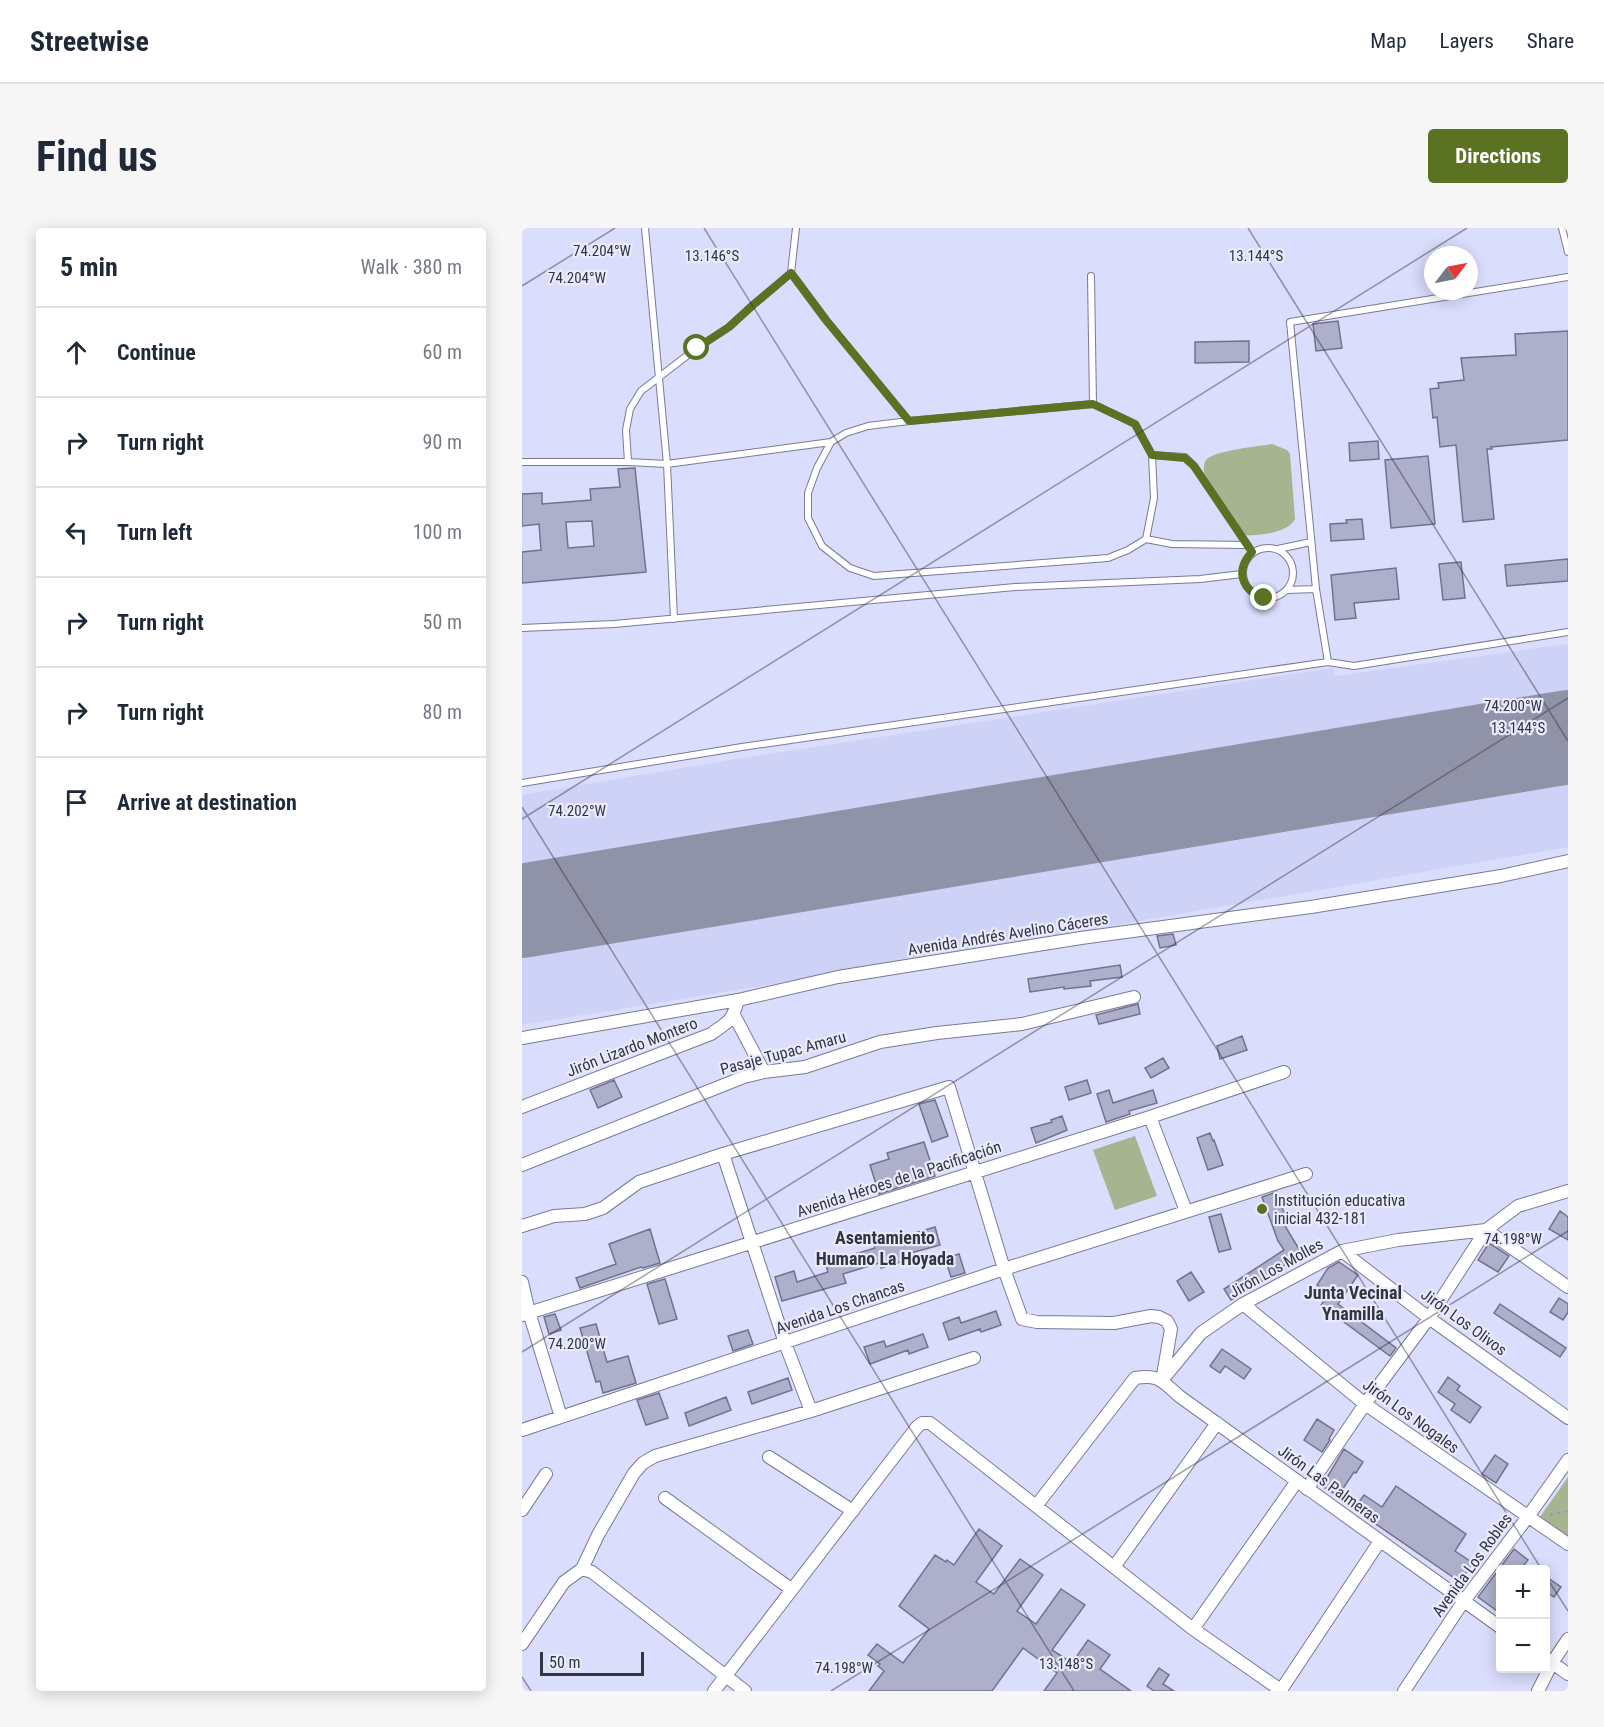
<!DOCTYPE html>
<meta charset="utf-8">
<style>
:root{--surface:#fff;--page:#f6f6f7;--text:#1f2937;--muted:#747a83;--line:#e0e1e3;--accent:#5b7223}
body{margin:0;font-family:"Roboto Condensed",sans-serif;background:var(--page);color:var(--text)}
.controls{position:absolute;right:18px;bottom:18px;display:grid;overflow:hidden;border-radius:6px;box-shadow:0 3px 15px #0003}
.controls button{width:54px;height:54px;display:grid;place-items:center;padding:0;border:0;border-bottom:2px solid var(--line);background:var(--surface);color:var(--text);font:30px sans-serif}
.compass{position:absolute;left:902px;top:18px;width:54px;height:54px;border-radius:50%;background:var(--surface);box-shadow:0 3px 15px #0003;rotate:58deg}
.scale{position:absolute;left:18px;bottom:15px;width:104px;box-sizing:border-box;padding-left:6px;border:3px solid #333440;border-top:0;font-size:16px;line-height:21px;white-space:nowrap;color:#333440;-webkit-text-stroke:4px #e9ebfd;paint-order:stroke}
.stop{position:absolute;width:18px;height:18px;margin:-14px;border:4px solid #5b7223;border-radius:50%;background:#fff}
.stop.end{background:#5b7223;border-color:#fff;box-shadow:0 2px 6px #0008}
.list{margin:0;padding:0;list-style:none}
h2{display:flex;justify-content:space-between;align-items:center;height:78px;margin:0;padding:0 24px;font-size:26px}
h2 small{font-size:20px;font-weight:400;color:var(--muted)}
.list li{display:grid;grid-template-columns:39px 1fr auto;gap:18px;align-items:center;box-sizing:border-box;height:90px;padding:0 24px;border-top:2px solid var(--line)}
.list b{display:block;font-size:22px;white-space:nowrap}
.list em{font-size:20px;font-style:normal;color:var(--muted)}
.icon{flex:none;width:33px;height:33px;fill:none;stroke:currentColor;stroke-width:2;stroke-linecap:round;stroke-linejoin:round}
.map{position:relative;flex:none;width:1046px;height:1463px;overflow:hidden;border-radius:6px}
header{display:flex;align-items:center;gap:36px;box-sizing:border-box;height:84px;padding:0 30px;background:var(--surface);border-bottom:2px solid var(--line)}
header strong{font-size:28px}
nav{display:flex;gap:33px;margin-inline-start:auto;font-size:21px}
.intro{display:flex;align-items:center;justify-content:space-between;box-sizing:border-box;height:144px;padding:0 36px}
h1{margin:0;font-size:42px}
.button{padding:15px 27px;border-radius:6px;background:var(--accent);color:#fff;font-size:21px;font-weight:700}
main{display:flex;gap:36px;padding:0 36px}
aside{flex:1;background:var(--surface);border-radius:6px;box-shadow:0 3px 15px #0003}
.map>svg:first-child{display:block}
.built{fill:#cfd2f7}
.green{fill:#a6b490}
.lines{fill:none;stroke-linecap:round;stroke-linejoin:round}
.runway{stroke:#9092a8;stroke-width:94}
.building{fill:#adafcb;stroke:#71738e;stroke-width:1.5;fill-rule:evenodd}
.lane-casing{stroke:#797b95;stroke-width:8}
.street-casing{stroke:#797b95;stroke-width:14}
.path{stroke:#9497ad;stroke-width:2;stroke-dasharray:3 4.5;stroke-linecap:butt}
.lane{stroke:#fff;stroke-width:6}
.street{stroke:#fff;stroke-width:12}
.route{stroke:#5b7223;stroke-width:8}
.ticks{fill:none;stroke:#333440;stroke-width:1.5;stroke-opacity:0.45}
.poi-dot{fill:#5b7223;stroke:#e9ebfd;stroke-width:2}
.labels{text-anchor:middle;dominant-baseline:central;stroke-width:4.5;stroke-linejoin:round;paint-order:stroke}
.street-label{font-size:16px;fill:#333440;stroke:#e9ebfd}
.poi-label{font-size:16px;fill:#333440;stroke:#e9ebfd;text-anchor:start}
.neighbourhood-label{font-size:18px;font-weight:bold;fill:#333440;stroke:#e9ebfd}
.ticks-label{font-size:15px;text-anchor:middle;fill:#333440;stroke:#e9ebfd;stroke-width:4.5;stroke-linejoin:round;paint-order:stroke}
</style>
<header>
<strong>Streetwise</strong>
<nav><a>Map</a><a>Layers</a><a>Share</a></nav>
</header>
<div class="intro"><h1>Find us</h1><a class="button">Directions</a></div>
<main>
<aside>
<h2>5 min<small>Walk · 380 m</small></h2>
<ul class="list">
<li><svg class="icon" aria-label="ahead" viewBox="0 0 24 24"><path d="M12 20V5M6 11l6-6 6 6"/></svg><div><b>Continue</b></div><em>60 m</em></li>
<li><svg class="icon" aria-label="right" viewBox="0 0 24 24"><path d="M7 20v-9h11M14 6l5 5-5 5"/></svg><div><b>Turn right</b></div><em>90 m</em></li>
<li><svg class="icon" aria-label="left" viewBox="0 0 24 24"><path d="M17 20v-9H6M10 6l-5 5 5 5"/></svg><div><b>Turn left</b></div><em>100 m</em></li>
<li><svg class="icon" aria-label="right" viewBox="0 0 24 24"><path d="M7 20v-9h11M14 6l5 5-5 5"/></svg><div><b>Turn right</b></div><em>50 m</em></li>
<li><svg class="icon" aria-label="right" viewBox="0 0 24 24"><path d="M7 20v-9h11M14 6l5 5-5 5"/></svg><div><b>Turn right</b></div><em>80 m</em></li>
<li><svg class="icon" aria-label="arrive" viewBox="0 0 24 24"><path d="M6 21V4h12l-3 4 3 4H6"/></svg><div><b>Arrive at destination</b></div></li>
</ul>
</aside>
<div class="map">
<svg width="1046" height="1463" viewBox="0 0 1046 1463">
<rect width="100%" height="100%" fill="#daddfb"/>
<path class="built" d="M1046 416V619L264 754 0 797V567L213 531 811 440 813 448Z"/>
<path class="green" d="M750 216 765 222 768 226 773 291C766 305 737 308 723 307L719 303 682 245C682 240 681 235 685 231 693 223 737 218 750 216Z
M613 908 635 968 593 982 571 922Z
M1046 1249V1308L1018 1289Z"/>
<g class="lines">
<path class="runway" d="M0 683 1046 509"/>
</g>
<path class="building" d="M816 93 820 120 794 123 791 96Z
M1046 103V212L969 219 970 221H965L972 291 941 294 934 217 918 219 915 189 911 190 908 161 917 160 916 155 942 152 939 130 994 127 993 106Z
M727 113V134L673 135V114Z
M856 213 857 231 828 233 827 215Z
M906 228 913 296 869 300 863 232Z
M113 240 124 344 0 355V324L19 322 17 296 0 298V266L20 265V276L69 272 68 261 98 259 96 241ZM70 293 72 318 46 320 44 294Z
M840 291 842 311 809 313 808 296 825 295 824 292Z
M1046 331V353L985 358 983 337Z
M939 334 943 370 921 372 917 336Z
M874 340 877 371 832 375 834 390 813 392 809 347Z
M651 706 654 717 638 720 635 708Z
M598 737 600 749 568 753 569 758 542 761V759L508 764 506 751Z
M616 776 618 786 577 796 574 787Z
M720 808 725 822 698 831 695 818Z
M641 830 647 840 629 850 623 840Z
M92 852 100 869 76 880 68 862Z
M565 852 569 865 547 872 543 859Z
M587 862 591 875 631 862 635 875 607 883 608 886 584 894 575 866Z
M413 872 426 908 410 914 397 876Z
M540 888 545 902 514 915 509 900 530 894 529 892Z
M688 905 691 913 692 912 701 937 686 942 675 910Z
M402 914 413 948 357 966 348 937 367 931 365 925Z
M754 964 767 997 763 998 780 1026 741 1051 742 1052 709 1072 702 1061 762 1022 756 1013 740 969Z
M1038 983 1046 989V1012L1027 1001Z
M699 986 709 1021 697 1024 687 989Z
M413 999 418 1017 389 1025 391 1030 359 1040 357 1035 321 1046 324 1055 260 1073 253 1049 272 1043 275 1054 306 1044 303 1035 353 1020 352 1017Z
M128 1001 138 1035 121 1040 119 1039 58 1060 54 1050 94 1036 87 1016Z
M967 1015 987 1028 976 1044 956 1032Z
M437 1026 443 1045 429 1049 423 1030Z
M817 1034 836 1047 816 1076 874 1120 868 1128 799 1077 807 1066 795 1057 806 1040Z
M669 1044 682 1064 667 1073 655 1053Z
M143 1051 155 1091 137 1096 125 1056Z
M1037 1070 1046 1076V1084L1041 1092 1028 1084Z
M978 1076 1044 1120 1038 1129 972 1085Z
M474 1083 479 1097 459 1104 458 1101 427 1112 421 1095 437 1089 439 1095Z
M33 1086 39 1102 27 1106 22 1089Z
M74 1096 85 1134 106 1128 114 1155 81 1165 78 1153 74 1154 58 1100Z
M226 1102 231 1116 211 1123 206 1108Z
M401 1106 406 1119 387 1126 386 1122 348 1136 342 1119 362 1113 364 1119Z
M700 1121 729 1141 722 1151 703 1138 698 1145 688 1138Z
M926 1149 938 1158 935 1162 959 1179 948 1195 929 1182 933 1176 916 1164Z
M266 1150 270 1162 230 1176 226 1164Z
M137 1165 146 1190 124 1197 115 1172Z
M204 1169 209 1182 167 1198 163 1185Z
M795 1191 812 1202 807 1211 808 1212 800 1224 782 1212Z
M822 1221 841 1234 834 1245 832 1244 816 1268 800 1258Z
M973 1227 986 1236 974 1255 960 1246Z
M874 1258 944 1306 933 1323 951 1335 938 1354 832 1281 842 1267 860 1279Z
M457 1301 480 1318 454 1354 472 1366 498 1331 521 1347 495 1383 514 1396 539 1361 563 1377 530 1422 550 1435 566 1412 588 1427 578 1441 609 1463H522L535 1445 501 1420 470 1463H347L362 1443 356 1438 358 1436 346 1427 355 1416 381 1435 407 1401 377 1378 413 1327 424 1334 425 1332 432 1337Z
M992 1321 1006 1332 999 1341H978V1385L956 1369Z
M1023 1348 1039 1359 1032 1369 1023 1363Z
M637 1440 647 1447 641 1456 652 1463H632L625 1458Z"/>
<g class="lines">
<g class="lane-casing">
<path id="lane" d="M123 0 145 236 152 391
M1040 0 1046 24
M269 45 304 92 387 193
M569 48 571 176
M309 214 295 240 286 265V290L300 318 328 340 352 348 586 330 606 322 624 311 650 316 725 317
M630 227 663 229 672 238 727 319
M0 234H106L145 236 309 214 324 205 346 198 387 193 571 176 613 196 630 227 632 270 624 311
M106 234 104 202 108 181 119 163 175 120 207 99 231 77 269 45 274 0
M721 345a25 25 0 1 1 50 0a25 25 0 1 1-50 0Z
M756 321 789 314
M765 362 794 361
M0 400 92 396 493 359 678 351 720 346
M806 434 794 361 768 94 1046 49
M0 555 220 519 806 434 832 438 1046 404"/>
</g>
<g class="street-casing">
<path id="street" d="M212 787 242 844
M0 810 216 772 316 749 559 710 789 679 979 648 1046 633
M0 879 189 806C207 793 210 794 216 772
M628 889 664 983
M201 926 263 1115 289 1183
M0 937 222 849 242 844 283 839 358 814 415 805 500 796 612 769
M0 998 32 988 63 986 81 980 117 954 201 926 427 859 482 1041 500 1091 515 1094 592 1095 629 1088 637 1089 645 1093 649 1101 640 1153
M820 1023 907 1090 1046 1190
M0 1054 7 1084 39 1189
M721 1076 843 1176 1046 1316
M0 1087 628 889 762 844
M641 1151 679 1105 721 1076 820 1023 876 1012 964 1002 996 978 1046 963
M0 1202 482 1041 784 946
M247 1229 331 1283
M785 1261 843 1176 907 1090 964 1002 1046 1059
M143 1270 269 1361
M514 1278 613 1150C637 1146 640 1153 657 1168L978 1399
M0 1282 24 1246
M592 1339 695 1195
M60 1341 70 1344 223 1463
M671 1401 775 1253
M0 1416 42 1354 60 1341 76 1307 112 1245 121 1235 133 1228 289 1183 452 1130
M1025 1431 1046 1446
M759 1462 858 1313
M192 1463 395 1199 400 1195H408L671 1401 760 1463
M882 1463 941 1374 1005 1290 1046 1232
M1016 1463 1030 1435 1046 1411"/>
</g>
<path class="path" d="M1028 1287 1046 1283"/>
<use href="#lane" class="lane"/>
<use href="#street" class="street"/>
</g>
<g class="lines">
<path class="route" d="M175 120 207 99 231 77 269 45 304 92 387 193 571 176 613 196 630 227 663 230 672 238 730 324C713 342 719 362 742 370"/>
</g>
<path class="ticks" d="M182 0 1020 1342M726 0 1046 513M0 58 93 0M0 579 552 1463M0 591 945 0M0 1124 1046 470M1023 1347 1046 1383M0 1449 9 1463M309 1463 1046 1003"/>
<circle class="poi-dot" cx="740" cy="981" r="6"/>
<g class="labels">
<g class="street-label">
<text transform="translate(486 706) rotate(-9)">Avenida Andrés Avelino Cáceres</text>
<text transform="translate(110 819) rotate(-21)">Jirón Lizardo Montero</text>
<text transform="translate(261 825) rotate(-15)">Pasaje Tupac Amaru</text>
<text transform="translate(377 951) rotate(-18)">Avenida Héroes de la Pacificación</text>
<text transform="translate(754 1040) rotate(-29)">Jirón Los Molles</text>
<text transform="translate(318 1079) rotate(-19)">Avenida Los Chancas</text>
<text transform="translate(942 1094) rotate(36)">Jirón Los Olivos</text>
<text transform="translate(889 1188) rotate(36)">Jirón Los Nogales</text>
<text transform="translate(807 1256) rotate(36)">Jirón Las Palmeras</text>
<text transform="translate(950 1337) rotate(-54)">Avenida Los Robles</text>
</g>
<g class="poi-label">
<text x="752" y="972">Institución educativa<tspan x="752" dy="18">inicial 432-181</tspan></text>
</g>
<g class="neighbourhood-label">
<text x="363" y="1009">Asentamiento<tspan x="363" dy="21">Humano La Hoyada</tspan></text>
<text x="831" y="1064">Junta Vecinal<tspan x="831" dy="21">Ynamilla</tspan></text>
</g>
</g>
<g class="ticks-label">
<text x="80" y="28">74.204°W</text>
<text x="190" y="33">13.146°S</text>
<text x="734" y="33">13.144°S</text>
<text x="55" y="55">74.204°W</text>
<text x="991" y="483">74.200°W</text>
<text x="996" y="505">13.144°S</text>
<text x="55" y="588">74.202°W</text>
<text x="991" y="1016">74.198°W</text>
<text x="55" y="1121">74.200°W</text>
<text x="544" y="1441">13.148°S</text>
<text x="322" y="1445">74.198°W</text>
</g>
</svg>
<div class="controls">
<button>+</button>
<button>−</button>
</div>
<svg class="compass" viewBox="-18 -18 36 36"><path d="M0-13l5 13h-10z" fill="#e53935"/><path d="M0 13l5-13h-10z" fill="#747a83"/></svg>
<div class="scale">50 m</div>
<div class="stop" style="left:175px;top:120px"></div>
<div class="stop end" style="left:742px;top:370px"></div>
</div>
</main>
